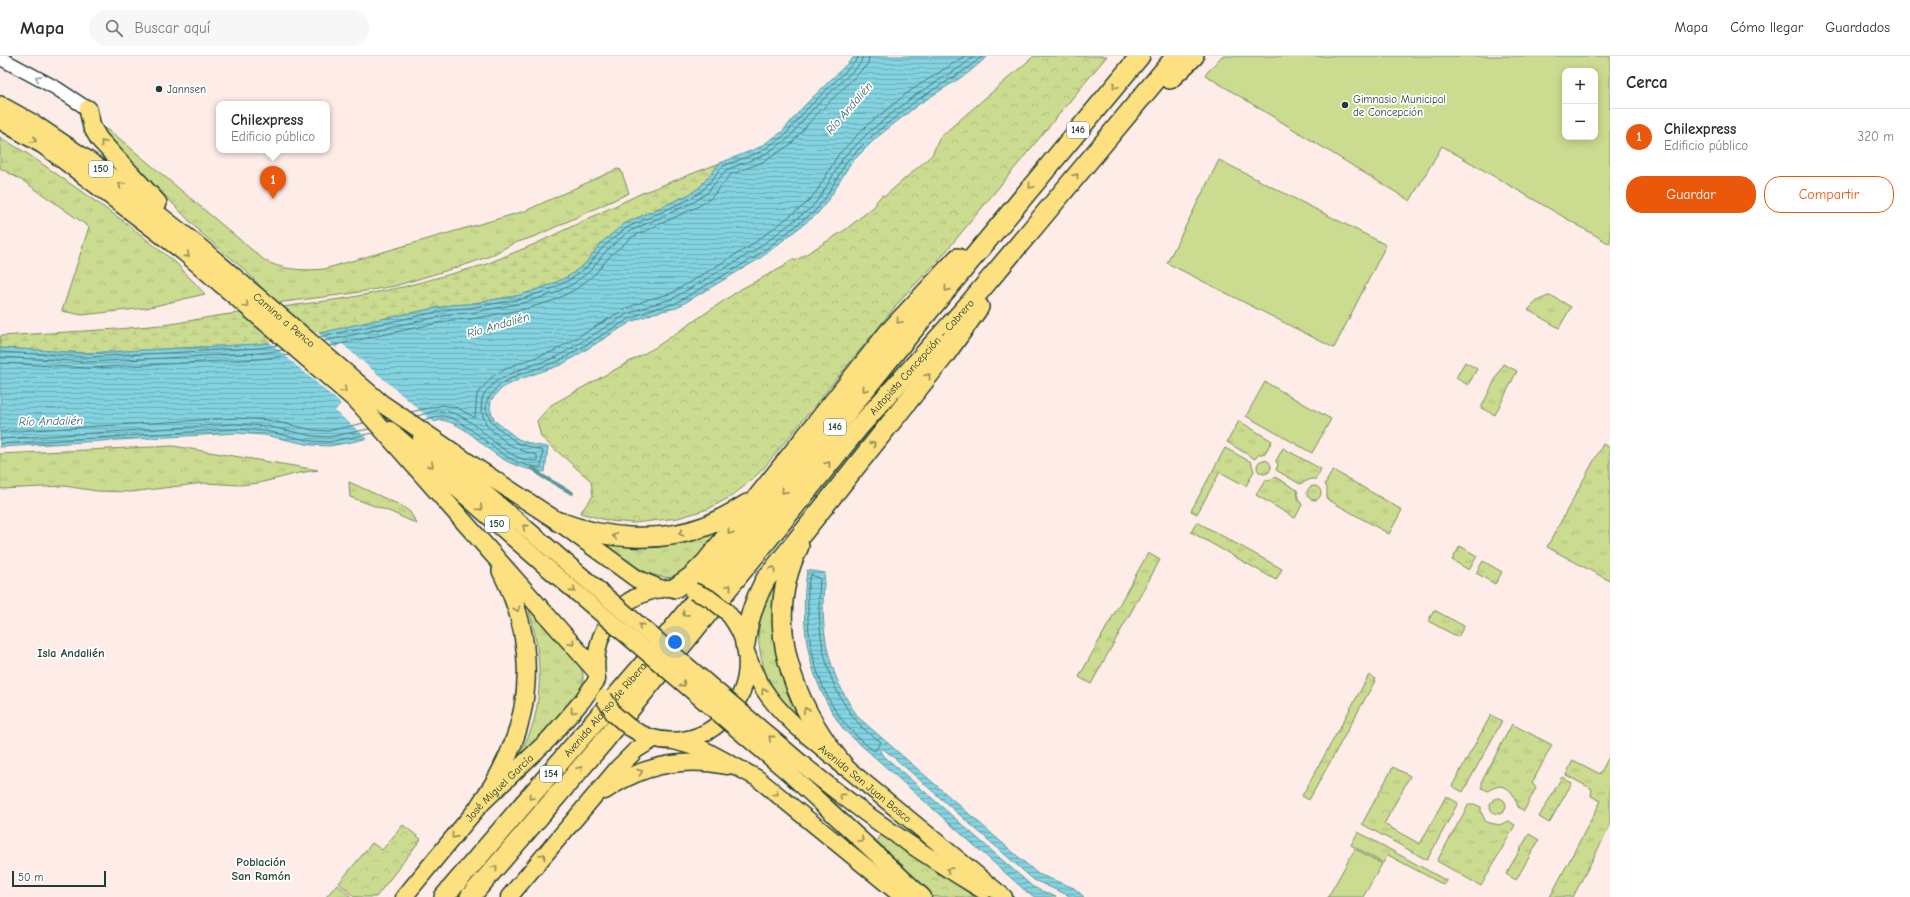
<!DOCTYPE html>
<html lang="es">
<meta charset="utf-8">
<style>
:root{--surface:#fff;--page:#f7f7f7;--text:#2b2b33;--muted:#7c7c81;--line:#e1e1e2;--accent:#ea580c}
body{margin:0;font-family:"Comic Neue",sans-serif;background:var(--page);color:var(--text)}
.controls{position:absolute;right:12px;top:12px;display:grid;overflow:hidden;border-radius:8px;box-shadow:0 2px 10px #0003}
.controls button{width:36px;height:36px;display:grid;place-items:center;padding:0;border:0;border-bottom:1px solid var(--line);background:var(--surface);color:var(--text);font:20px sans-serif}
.scale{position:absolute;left:12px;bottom:10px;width:94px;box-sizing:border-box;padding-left:4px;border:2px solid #1f3d34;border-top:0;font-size:11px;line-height:14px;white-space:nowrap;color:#1f3d34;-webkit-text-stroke:3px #fff;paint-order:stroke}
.you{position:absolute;left:675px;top:586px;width:14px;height:14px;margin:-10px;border:3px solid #fff;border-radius:50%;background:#1a73e8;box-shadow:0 0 0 6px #1a73e833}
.badge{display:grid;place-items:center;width:26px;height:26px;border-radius:50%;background:var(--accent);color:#fff;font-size:13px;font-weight:700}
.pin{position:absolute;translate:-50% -33px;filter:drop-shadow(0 1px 2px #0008)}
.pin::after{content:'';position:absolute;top:21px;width:14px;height:12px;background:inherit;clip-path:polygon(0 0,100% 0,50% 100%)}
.popup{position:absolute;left:216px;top:45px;width:114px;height:52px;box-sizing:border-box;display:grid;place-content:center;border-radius:8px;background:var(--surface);filter:drop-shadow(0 1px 3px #0005);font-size:13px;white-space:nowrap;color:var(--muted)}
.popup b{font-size:15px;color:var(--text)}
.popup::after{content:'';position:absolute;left:50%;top:100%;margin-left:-8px;border:8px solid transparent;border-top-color:var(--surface)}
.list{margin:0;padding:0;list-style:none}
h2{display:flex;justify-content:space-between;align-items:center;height:52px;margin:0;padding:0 16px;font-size:17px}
h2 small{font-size:13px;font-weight:400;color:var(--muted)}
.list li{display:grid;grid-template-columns:26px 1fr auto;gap:12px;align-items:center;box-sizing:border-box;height:56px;padding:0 16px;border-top:1px solid var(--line)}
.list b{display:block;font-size:15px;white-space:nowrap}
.list p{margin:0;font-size:13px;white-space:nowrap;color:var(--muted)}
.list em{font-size:13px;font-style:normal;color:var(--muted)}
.actions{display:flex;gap:8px;padding:12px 16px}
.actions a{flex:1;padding:9px 0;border:1px solid var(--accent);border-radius:16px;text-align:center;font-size:14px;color:var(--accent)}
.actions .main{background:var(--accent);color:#fff}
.icon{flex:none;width:22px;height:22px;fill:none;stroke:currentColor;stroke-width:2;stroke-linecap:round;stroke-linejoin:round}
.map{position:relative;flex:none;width:1610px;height:841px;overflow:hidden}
header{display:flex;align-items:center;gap:24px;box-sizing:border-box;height:56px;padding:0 20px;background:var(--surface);border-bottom:1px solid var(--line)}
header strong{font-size:19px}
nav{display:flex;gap:22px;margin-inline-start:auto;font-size:14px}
.search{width:280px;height:36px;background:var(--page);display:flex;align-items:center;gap:10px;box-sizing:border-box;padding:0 14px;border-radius:22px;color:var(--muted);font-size:15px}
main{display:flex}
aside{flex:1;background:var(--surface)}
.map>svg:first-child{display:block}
.grass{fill:url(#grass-tufts);stroke:#758c62}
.wetland{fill:url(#wetland-marsh);stroke:#758c62}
.park{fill:url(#park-crowns);stroke:#758c62}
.garden{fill:#cbdb8f;stroke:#758c62;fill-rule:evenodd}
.water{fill:url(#water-rules);stroke:#5c979c}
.pier{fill:#fdece7}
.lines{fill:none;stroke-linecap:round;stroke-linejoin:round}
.shore{stroke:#477979;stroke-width:1}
.stream{stroke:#5c979c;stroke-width:4}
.tertiary-casing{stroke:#1f3d34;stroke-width:16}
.primary-casing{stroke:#1f3d34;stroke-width:19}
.trunk-casing{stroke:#1f3d34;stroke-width:20}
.motorway-casing{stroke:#1f3d34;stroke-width:22}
.tertiary{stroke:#fff;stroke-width:13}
.primary{stroke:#fde080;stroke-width:16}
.trunk{stroke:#fde080;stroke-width:17}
.motorway{stroke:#fde080;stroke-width:19}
.primary-bridge-casing{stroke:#1f3d34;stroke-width:19;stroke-linecap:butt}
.primary-bridge{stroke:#fde080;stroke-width:16}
.oneway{stroke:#8f9e9a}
.oneway2{stroke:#8e8e5a}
.poi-dot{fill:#1f3d34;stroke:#fff;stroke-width:1.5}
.labels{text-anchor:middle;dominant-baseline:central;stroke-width:3.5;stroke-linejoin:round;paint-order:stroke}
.shield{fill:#fff;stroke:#627771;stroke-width:1}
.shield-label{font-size:10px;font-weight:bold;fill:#1f3d34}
.poi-label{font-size:11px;fill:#1f3d34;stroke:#fff;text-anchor:start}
.street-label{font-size:11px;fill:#1f3d34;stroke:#fff}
.water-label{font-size:12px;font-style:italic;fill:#38625f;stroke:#fff}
.neighbourhood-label{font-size:12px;font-weight:bold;fill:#1f3d34;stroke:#fff}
</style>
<header>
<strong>Mapa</strong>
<div class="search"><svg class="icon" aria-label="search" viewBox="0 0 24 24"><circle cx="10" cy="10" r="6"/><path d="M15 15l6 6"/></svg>Buscar aquí</div>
<nav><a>Mapa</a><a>Cómo llegar</a><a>Guardados</a></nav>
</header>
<main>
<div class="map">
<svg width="1610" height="841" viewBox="0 0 1610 841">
<defs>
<pattern id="grass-tufts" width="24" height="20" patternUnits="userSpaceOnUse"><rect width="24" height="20" fill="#cbdb8f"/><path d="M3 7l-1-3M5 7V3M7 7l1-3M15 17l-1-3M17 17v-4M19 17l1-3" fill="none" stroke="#aebd7c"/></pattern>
<pattern id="wetland-marsh" width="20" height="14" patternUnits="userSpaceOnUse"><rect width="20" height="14" fill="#cbdb8f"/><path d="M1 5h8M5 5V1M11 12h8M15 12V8" fill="none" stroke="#aebd7c"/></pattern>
<pattern id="park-crowns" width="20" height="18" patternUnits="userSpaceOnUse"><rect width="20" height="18" fill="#cbdb8f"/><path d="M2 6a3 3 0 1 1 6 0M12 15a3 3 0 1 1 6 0" fill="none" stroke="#aebd7c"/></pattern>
<pattern id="water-rules" width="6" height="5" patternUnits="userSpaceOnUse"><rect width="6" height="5" fill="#84d3e1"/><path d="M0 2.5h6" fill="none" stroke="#6bacb7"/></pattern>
</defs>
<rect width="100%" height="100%" fill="#fdece7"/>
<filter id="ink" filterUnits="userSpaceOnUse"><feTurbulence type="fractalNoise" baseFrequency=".025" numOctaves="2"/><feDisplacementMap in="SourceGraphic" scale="8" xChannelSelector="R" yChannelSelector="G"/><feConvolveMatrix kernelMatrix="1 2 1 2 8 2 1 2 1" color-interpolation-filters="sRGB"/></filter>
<g filter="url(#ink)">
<path class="grass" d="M102 71 114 78 264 204C281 214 304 215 324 213L525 155 617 113 621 114 629 137 536 180 512 188 490 200 468 208 395 230 347 238 276 247 245 214 200 176 106 78Z
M0 81 31 100 126 167 176 207 205 238 146 252 82 259 62 255 89 171 25 126 0 112Z
M1548 240 1554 241 1571 251 1559 272 1528 254 1537 245Z
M1465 306 1477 313 1468 329 1456 322Z
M1503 308 1517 315 1495 359 1481 352Z
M1239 365 1272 385 1265 397 1258 399 1255 403 1227 386Z
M1603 388 1610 392V525L1547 491Z
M173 390 318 414 299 417 259 427 240 429 204 427 131 436 97 435 64 430 0 433V398Z
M1225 392 1251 406 1254 415 1246 430 1220 416 1197 458 1191 455Z
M1283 392 1321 413 1316 423H1311L1300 428 1276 414 1278 409 1276 405Z
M1257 411a7 7 0 1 1 14 0a7 7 0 1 1-14 0Z
M1333 414 1402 454 1389 478 1327 443V432L1325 428Z
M1275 421 1297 434 1298 442 1302 449 1295 462 1256 439 1266 423 1269 425Z
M349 426 402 450 410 456 417 468 391 456 350 441Z
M1307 437a7 7 0 1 1 14 0a7 7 0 1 1-14 0Z
M1197 466 1282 513 1276 524 1191 476Z
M715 475 718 480 678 521C649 525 628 505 606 489 628 490 650 492 671 489 687 487 701 480 715 475Z
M1460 490 1477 500 1469 514 1452 504Z
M1148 497 1160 504 1091 628 1079 621Z
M1483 505 1502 516 1495 528 1476 517Z
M781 520 801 658 800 663C766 636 749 588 764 547 769 532 768 529 781 520Z
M531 554 580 609 583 618V626L576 644 518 704C524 689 532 675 535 660 543 625 539 589 529 555Z
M1434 554 1464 570 1458 581 1428 565Z
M1369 619 1376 623 1309 744 1302 740Z
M1491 659 1502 665 1463 736 1452 730Z
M1512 668 1552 689 1532 727 1536 732 1524 755 1518 751C1514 736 1505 723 1488 735L1482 732V725Z
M1610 699V770L1573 841H1550L1601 745 1591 740 1592 733 1566 719 1573 704 1600 718Z
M1393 711 1410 720 1384 768 1420 788 1446 740 1458 747 1427 804 1362 768Z
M1562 721 1572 727 1549 767 1539 761Z
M1490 750a8 8 0 1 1 16 0a8 8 0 1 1-16 0Z
M1469 748H1474L1481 751V756L1486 766 1499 769 1509 765 1515 769 1481 830 1437 805Z
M1358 776 1447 825 1444 829 1388 799 1383 807 1351 789Z
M1529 778 1539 784 1516 824 1506 818Z"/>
<path class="wetland" d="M720 107 700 131 690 138 624 168 600 188 585 208 569 220 550 229 521 239 468 248 451 249 372 265 295 283 260 288 88 297 0 292V280L118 273 171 268 216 260 348 242 403 231 484 209 535 188 642 137Z"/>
<path class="park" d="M1034 0H1107L938 205 904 240 763 413 747 428 732 440 708 453 678 462 633 467 610 465 580 457 593 440 591 425 541 381 537 365 551 349 656 291 741 233 785 210 786 207 793 203 795 205 845 174 876 149V146L882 139 885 140 932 99 940 81Z
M403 769 421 783 376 841H354L339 827 372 787 382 794Z
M881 779 975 841H933L877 785Z"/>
<path class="garden" d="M1222 0H1610V188L1442 90 1410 145 1205 19ZM1565 15H1595V81H1565Z
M1219 104 1386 189 1334 292 1167 207Z
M1265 326 1331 363 1312 397 1246 360Z
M1355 793 1382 808 1363 841H1328Z
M337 828 351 841H326Z"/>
<path class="water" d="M855 0H988L968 17 919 48 876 82 850 108 829 143 817 158 759 203 676 252 654 257 631 266 561 309 520 323 502 332 491 344 490 353 495 365 518 383 534 389 548 391 545 416C528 414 513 410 498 400 479 387 465 368 441 364L352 386 329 390 311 389 264 379 236 377 0 391V292L88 297 260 288 295 283 372 265 451 249 468 248 521 239 550 229 569 220 585 208 600 188 624 168 690 138 700 131 720 107 758 92 782 76 803 51Z
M807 514 825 517C819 572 826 616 859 662L1038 818 1074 832 1084 841H1072L1034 824 897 704 882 692 880 696 884 700 1033 831 1056 841H1035L1028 837 844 674C808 624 799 574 807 514Z"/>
<path class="pier" d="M317 276 336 292 341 287 435 367 369 384 335 355 341 348 268 285Z"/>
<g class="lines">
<path class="shore" d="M319 281 451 253 469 252 522 243 551 233 571 223 587 211 603 191 626 172 692 142 703 134 723 110 760 96 785 79 806 54 857 4 858 0
M324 285 452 258 470 257 523 247 553 238 573 228 591 214 606 195 628 176 694 146 707 137 726 114 762 100 788 83 809 57 860 8 863 0
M330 290 452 264 471 263 525 253 555 244 576 233 595 218 611 199 632 181 697 151 710 143 730 119 765 105 791 88 814 61 864 12 868 7 869 0
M0 296 88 301 260 292 278 289
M0 301 88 306 260 297 283 294
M0 307 89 312 260 303 289 299
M411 356 443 349 458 352 475 362 477 338 494 319 514 309 554 295 625 253 649 243 670 238 750 190 807 147 817 135 838 99 866 70 910 35 965 0
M417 360C425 358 434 354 442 355 479 357 498 406 537 405V399L523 395 508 388 487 370 481 355 482 343 484 338 495 326 516 315 557 301 627 258 651 249 672 243 754 195 811 152 822 138 843 102 870 75 914 40 962 10 975 0
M423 364C429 363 435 360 441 360 450 360 457 364 464 369 488 384 510 412 541 411L543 395 517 387 492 367 486 354 487 344 499 329 518 319 559 305 629 263 652 253 674 248 757 200 815 155 826 141 847 105 873 79 917 44 965 14 983 0
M0 376 235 362 267 364 313 374 328 375 364 367
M0 383 235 368 266 370 313 380 329 381 369 373
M0 388 236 373 265 375 312 385 329 386 373 377
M811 519 820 522C816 575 823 630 862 671 867 677 875 681 881 686L875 695C870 693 865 688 861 684 822 651 806 595 808 546 808 538 807 526 811 519Z"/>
<path class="stream" d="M532 411 542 420 572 437"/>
<g class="tertiary-casing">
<path id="tertiary" d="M0 2 56 32 88 53"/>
</g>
<g class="primary-casing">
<g id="primary">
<path d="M390 374 544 509"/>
<path d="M421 382 555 497"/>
<path id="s1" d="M747 598C758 632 777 654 804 677L1004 841"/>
<path d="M597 623C591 575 619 537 668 532"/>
<path d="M629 671C705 721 786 624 726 555"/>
<path d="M674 685 705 694 757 722 903 841"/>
<path d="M801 707C859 755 920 797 984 835"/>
<path d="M791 719 923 841"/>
<path d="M605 735C642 709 683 701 727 710"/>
<path id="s2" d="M404 841 479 750 549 683 582 645 597 624"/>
<path d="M509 841 618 712 636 694 654 683"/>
</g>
</g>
<g class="trunk-casing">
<g id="trunk">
<path id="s3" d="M0 49 36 69 98 111 196 188 381 347 475 411 559 466 637 523 661 533"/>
<path d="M88 53 92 71 99 83 158 147"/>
<path d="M0 64 43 89 66 106 184 196 359 347 596 615"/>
<path d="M479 750C486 739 494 728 500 716 535 651 535 581 501 515"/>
</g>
</g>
<g class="motorway-casing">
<g id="motorway">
<path d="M1170 23 1194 0"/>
<path d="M559 466C605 483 659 488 706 470 720 464 734 456 747 448"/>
<path d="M799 490C761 566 793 648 843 709"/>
<path d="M675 532 692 520 706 506 889 276 958 202"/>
<path d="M745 588C748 564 754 544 766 523L944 300 979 251"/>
<path id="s4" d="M444 841 656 594 899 291 1140 0"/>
<path id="s5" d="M470 841 604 685 859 371 968 249 1033 172 1176 0"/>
</g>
</g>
<use href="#tertiary" class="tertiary"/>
<use href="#primary" class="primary"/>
<use href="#trunk" class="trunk"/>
<use href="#motorway" class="motorway"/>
<g class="primary-bridge-casing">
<path id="primary-bridge" d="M555 497 801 707
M544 509 791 719
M693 535 709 542 726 555
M604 642 614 658 629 671"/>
</g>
<use href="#primary-bridge" class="primary-bridge"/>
</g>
<defs><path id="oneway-chevron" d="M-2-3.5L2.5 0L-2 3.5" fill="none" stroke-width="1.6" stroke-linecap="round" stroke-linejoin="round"/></defs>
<use class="oneway" href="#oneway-chevron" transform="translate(38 22) rotate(-151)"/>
<g class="oneway2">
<use href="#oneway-chevron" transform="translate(1115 30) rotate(130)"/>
<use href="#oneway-chevron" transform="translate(34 84) rotate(32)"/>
<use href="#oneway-chevron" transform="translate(103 87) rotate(-131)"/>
<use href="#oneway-chevron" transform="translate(1076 120) rotate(-51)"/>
<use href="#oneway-chevron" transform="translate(121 129) rotate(-142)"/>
<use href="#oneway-chevron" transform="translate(1031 130) rotate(130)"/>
<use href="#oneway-chevron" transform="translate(187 199) rotate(40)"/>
<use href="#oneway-chevron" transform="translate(947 233) rotate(129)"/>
<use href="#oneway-chevron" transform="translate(246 249) rotate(41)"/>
<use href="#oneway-chevron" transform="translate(899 265) rotate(130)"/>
<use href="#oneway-chevron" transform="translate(928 320) rotate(-52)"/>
<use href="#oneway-chevron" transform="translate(865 333) rotate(129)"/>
<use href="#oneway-chevron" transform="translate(344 334) rotate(41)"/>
<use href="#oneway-chevron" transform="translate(873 388) rotate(-51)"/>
<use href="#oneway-chevron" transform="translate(828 408) rotate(-51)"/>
<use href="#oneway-chevron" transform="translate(431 409) rotate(41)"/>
<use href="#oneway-chevron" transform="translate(784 435) rotate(129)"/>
<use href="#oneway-chevron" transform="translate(480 452) rotate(42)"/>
<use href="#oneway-chevron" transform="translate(525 471) rotate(-139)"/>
<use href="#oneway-chevron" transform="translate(730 476) rotate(128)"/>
<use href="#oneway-chevron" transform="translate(681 477) rotate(168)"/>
<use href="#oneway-chevron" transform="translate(615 480) rotate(-172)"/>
<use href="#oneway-chevron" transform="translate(773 513) rotate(-54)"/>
<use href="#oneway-chevron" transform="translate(729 531) rotate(-51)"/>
<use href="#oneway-chevron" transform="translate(573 534) rotate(40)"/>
<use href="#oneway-chevron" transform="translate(517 553) rotate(71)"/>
<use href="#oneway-chevron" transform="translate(685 558) rotate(129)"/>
<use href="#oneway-chevron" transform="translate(641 570) rotate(-139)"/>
<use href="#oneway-chevron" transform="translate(572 587) rotate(49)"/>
<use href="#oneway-chevron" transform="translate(683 628) rotate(40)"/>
<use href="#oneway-chevron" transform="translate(764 635) rotate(-123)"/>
<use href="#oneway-chevron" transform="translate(806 654) rotate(-117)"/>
<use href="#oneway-chevron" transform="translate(573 655) rotate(130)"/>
<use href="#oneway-chevron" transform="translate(771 682) rotate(-139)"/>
<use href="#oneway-chevron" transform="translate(580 713) rotate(-49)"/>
<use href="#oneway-chevron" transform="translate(640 716) rotate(-21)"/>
<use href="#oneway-chevron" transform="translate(776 737) rotate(39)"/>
<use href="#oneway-chevron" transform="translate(842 740) rotate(-143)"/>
<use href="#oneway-chevron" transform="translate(531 741) rotate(131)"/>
<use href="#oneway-chevron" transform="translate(454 780) rotate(129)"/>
<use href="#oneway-chevron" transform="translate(861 784) rotate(44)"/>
<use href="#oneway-chevron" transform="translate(543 800) rotate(-50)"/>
<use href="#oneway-chevron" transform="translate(495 812) rotate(-49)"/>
<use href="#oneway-chevron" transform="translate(949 814) rotate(-148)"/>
</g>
</g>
<g class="poi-dot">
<circle cx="159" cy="33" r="4"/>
<circle cx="1345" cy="49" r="4"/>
</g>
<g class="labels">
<g class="shield">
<rect x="1067" y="66" width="22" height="16" rx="3"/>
<rect x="89" y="105" width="24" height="16" rx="3"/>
<rect x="824" y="363" width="22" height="16" rx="3"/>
<rect x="485" y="460" width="24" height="16" rx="3"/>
<rect x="540" y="710" width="22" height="16" rx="3"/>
</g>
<g class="shield-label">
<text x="1078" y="74">146</text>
<text x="101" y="113">150</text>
<text x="835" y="371">146</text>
<text x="497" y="468">150</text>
<text x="551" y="718">154</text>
</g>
<g class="poi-label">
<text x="167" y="33">Jannsen</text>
<text x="1353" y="43">Gimnasio Municipal<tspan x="1353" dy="13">de Concepción</tspan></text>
</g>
<g class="street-label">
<text stroke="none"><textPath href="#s3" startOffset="357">Camino a Penco</textPath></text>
<text stroke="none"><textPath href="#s5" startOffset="704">Autopista Concepción - Cabrero</textPath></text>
<text stroke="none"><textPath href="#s4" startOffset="247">Avenida Alonso de Ribera</textPath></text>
<text stroke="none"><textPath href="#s1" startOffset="178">Avenida San Juan Bosco</textPath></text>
<text stroke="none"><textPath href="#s2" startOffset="145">José Miguel García</textPath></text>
</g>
<g class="water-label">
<text transform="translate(849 52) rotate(-49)">Río Andalién</text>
<text transform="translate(498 269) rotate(-16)">Río Andalién</text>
<text transform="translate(51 365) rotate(-1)">Río Andalién</text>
</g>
<g class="neighbourhood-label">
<text x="71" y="597">Isla Andalién</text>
<text x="261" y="806">Población<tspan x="261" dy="14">San Ramón</tspan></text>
</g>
</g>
</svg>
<div class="controls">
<button>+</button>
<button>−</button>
</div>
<div class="scale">50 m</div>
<div class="you"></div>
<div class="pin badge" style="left:273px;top:143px">1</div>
<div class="popup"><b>Chilexpress</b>Edificio público</div>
</div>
<aside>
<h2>Cerca<small></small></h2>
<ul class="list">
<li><span class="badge">1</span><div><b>Chilexpress</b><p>Edificio público</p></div><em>320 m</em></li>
</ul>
<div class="actions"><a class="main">Guardar</a><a>Compartir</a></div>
</aside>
</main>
